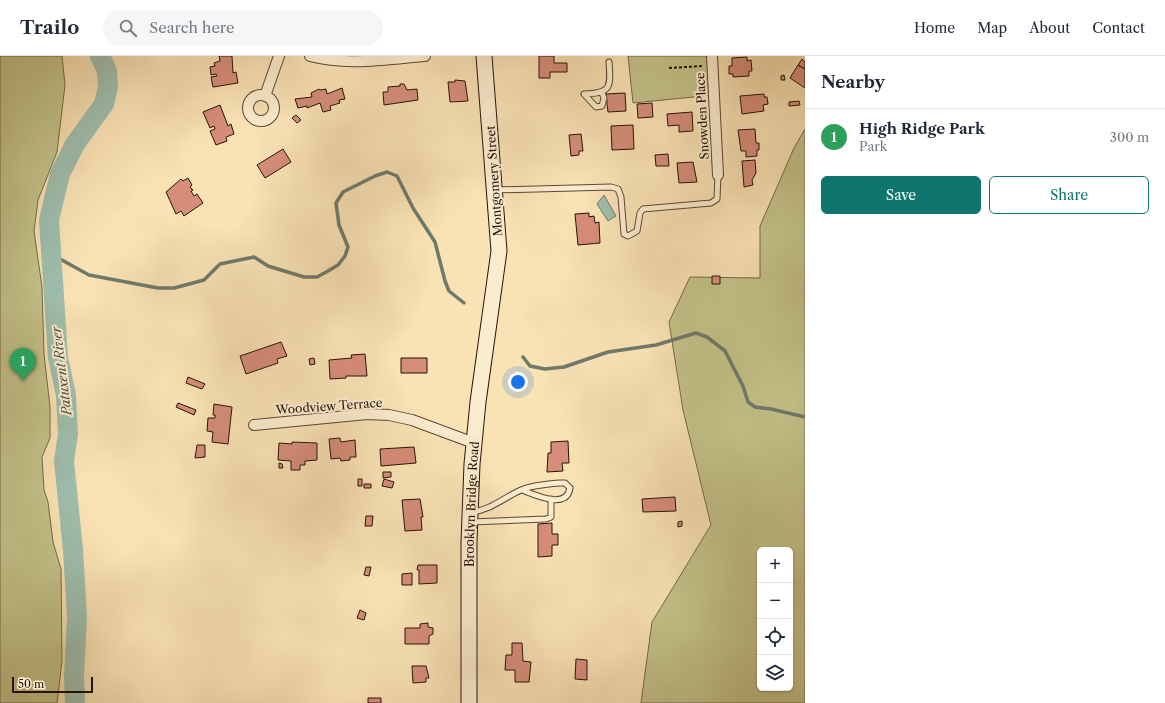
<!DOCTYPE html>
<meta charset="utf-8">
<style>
:root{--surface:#fff;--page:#f6f6f7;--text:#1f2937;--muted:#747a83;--line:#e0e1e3;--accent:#0f766e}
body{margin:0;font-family:"Libre Caslon Text",serif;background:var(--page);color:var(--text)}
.controls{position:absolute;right:12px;bottom:12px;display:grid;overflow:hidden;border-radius:6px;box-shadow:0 1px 3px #0004}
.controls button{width:36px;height:36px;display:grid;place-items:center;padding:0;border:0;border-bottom:1px solid var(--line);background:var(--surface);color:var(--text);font:20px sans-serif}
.scale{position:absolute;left:12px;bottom:10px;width:81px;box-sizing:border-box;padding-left:4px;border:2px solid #26130a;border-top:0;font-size:11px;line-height:14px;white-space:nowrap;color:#26130a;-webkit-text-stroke:3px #fbecce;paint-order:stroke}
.you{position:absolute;left:518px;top:326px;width:14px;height:14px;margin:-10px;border:3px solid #fff;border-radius:50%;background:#1a73e8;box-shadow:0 0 0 6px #1a73e833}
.badge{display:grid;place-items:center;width:26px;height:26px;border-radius:50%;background:var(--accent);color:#fff;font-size:13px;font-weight:700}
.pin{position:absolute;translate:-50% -33px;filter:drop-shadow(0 1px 2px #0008)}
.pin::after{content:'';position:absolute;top:21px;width:14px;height:12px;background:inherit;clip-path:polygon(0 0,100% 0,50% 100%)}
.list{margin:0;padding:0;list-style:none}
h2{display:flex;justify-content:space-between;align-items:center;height:52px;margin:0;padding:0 16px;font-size:17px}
h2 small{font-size:13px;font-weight:400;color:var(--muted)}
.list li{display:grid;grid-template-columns:26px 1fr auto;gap:12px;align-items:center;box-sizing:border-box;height:56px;padding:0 16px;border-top:1px solid var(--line)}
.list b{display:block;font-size:15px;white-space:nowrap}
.list p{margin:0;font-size:13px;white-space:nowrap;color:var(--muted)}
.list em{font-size:13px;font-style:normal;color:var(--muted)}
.actions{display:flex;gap:8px;padding:12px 16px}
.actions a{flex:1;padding:9px 0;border:1px solid var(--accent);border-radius:6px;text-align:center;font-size:14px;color:var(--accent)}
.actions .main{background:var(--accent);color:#fff}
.icon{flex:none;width:22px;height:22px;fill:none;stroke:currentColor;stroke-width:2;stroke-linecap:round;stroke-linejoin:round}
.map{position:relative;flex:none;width:805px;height:647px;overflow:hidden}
header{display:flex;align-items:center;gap:24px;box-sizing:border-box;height:56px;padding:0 20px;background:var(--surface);border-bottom:1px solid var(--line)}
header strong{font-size:19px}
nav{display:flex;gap:22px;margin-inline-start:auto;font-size:14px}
.search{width:280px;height:36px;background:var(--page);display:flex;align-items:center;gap:10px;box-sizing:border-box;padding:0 14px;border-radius:22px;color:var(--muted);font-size:15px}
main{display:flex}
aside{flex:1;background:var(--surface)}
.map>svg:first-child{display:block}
.green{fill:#c3c289;stroke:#746a4a;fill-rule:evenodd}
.water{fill:#9ebead;stroke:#6e7a6c}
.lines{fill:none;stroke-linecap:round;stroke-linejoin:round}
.stream{stroke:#6e7a6c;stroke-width:3.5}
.river{stroke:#9ebead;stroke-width:20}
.building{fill:#d68d79;stroke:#26130a}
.lane-casing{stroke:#5b4734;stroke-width:7}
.street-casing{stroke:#5b4734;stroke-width:12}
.secondary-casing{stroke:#26130a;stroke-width:17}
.path{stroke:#26130a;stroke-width:2;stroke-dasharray:3 2;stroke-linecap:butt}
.lane{stroke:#fbecce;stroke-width:5}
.street{stroke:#fbecce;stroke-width:10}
.secondary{stroke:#fbecce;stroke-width:15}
.labels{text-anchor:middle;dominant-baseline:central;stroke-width:4;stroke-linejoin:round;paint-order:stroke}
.street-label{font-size:12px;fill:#26130a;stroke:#fbecce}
.water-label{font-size:13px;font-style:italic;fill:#504f43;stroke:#fbecce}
</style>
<header>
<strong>Trailo</strong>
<div class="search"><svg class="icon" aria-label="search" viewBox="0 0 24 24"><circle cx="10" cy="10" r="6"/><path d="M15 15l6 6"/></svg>Search here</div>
<nav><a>Home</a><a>Map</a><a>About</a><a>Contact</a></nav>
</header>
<main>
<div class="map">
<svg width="805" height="647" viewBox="0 0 805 647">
<rect width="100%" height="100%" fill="#f9e2b4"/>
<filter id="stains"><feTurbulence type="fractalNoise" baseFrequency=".005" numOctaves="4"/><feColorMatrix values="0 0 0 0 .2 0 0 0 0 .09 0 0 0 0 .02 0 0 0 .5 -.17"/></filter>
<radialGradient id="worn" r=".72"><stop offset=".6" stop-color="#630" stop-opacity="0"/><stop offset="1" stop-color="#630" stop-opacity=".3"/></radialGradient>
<path class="green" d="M0 0H62L65 29 57 96 38 144 34 175 42 231 44 298 50 351V382L42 401 44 434 48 446 53 486 61 513 62 605 57 647H0Z
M628 0H712L714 39 633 47Z
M805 73V647H641L652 566 711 469 683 354 669 266 690 221 760 222V170L794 92ZM760 494H790V632H760Z"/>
<path class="water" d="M604 139 616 160 608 165 597 148Z"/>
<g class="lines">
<path class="stream" d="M51 198 89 219 158 232H174L204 224 220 208 254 201 268 210 304 221H317L328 215 338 209 345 200 348 191 339 169 336 147 343 136 375 120 387 116 397 120 413 152 435 186 445 225 449 235 464 247
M523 301 530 310 545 313 564 311 608 296 656 289 696 277 707 281 725 295 743 330 748 346 755 351 771 353 805 361"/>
<path class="river" d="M75 647 74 620 77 561 73 494 64 405 68 378 66 339 58 302 49 164 60 118 75 88 104 48 108 31 107 15 100 0"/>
</g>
<path class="building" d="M219 0H232L233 17 236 16 238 27 213 31 211 21 217 20 216 18 211 19 210 11 215 10 214 7 220 5Z
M539 0H554V7H567V16H550V22H539Z
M747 1V5L751 4 752 15H749V20L733 21V18H729V10H732V2Z
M802 3 805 6V13L798 9Z
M798 9 805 13V32L790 22Z
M784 19 785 24H781V20Z
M455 24 465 25 468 45 450 46 448 26H455Z
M400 28H404L407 34 417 33 418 44 384 49 383 36H388V31L400 30Z
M342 32 345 43 339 44 340 47 330 50 331 54 323 56 320 47 307 52V50L298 52 295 43 312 41 311 37 319 33 320 34 326 33 327 38Z
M625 37 626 55 608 56 606 38Z
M764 38V41H767L768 48 763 49 764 55 742 58 740 40Z
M799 45 800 49 789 50V46Z
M652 47 653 61 638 62 637 48Z
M220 49 228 70 231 68 234 78 226 81 227 85 216 89 210 75 215 73 214 70 210 72 203 56Z
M692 56 693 75 679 76V69L668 70 667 58Z
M296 59 301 64 297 67 292 62Z
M633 69 634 93 612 94 611 70Z
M755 73 756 87H759V94H757V100L746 101V95H741L738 74Z
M581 78 583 95H579V99L571 100 569 79Z
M283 93 291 106 265 122 257 109Z
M668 98 669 110H656L655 99Z
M755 104 756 117 752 124 753 129 744 131 742 105Z
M693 106 697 126 679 127 677 107Z
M188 122 192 129 190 131 193 134 191 135 194 140 197 138 203 147 184 160 181 155 176 158 166 136 181 123 183 125Z
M589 157V161L594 160 595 167 599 166 600 187 578 189 575 158Z
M712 220H720V228H712Z
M281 286 287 300 277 303 278 307 246 318 240 300Z
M365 298 367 320H346V322L330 323 329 304 352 302 351 299Z
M314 302 315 308 310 309 309 303Z
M401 302H427V317H401Z
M188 321 205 328 202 333 186 327Z
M178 347 196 354 194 359 176 351Z
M214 348 232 351 228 388 212 386 213 376 207 375 208 362H215V359H213Z
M340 382 341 386 355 384 356 401H350V404L341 405 340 402 331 403 329 383Z
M568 385 569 407H562L563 415 547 416 548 397H551V386Z
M292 386 317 387V404L305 405V409H300V414H291V405L278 404 279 387 292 388Z
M197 389H205V401L195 402Z
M414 391 416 407 381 410 380 393Z
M279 407 282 408 283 412H279Z
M383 416H391V421L383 422Z
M358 423H362V430H358Z
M384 423 394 426 392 432 382 430Z
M364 428H371V432H364Z
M675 441 676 455 643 456 642 443Z
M420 443 423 461H421L422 474 405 475 402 444Z
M366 460H373L372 470H365Z
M682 465V470L678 471V466Z
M552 467V478H558V489H552V500L538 501V468Z
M418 509H437V527L419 528V514H417Z
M366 511H371L369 520 364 519Z
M412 517V529H402V518Z
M360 554 366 557 364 564 357 562Z
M428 567V571L433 572V578L429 580V588H405V572H420V568Z
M512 587H522L523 605 531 606 529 626H515V614H505L506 599H512Z
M576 603 587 604V624L575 623Z
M412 610H426L429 622H426V626L413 627Z
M368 642H381V647H368Z"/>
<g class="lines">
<g class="lane-casing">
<path id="lane" d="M602 37 604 42 602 50 596 51 584 38C611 37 611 32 609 6
M495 134 611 131 618 133 621 141 624 178 628 180 637 175 640 157 643 153 711 147 717 143 718 119
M472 456C491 454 503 442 521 434 533 429 548 428 561 427H565L570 432C567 454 535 439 522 434
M471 466 546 463 551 461V443"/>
</g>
<g class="street-casing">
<path id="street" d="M310 0C348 10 387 3 425 0
M712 0 718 119
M248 52a13 13 0 1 1 26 0a13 13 0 1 1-26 0Z
M265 40 279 0
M254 369 367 358 389 359 412 364 474 387"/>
</g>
<g class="secondary-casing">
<g id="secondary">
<path id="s1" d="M469 647V486L472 408 478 346 499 195 484 0"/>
</g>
</g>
<path class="path" d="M669 12 703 10"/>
<use href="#lane" class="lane"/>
<use href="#street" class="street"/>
<use href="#secondary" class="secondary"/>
</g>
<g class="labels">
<g class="street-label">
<text transform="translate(702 60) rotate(-93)">Snowden Place</text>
<text transform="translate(494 125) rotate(-94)">Montgomery Street</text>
<text transform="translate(329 350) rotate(-4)">Woodview Terrace</text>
<text stroke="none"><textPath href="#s1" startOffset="199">Brooklyn Bridge Road</textPath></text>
</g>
<g class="water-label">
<text transform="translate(61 315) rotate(-97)">Patuxent River</text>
</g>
</g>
<rect width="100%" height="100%" filter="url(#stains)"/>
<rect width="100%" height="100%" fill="url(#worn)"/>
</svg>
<div class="controls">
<button>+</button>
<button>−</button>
<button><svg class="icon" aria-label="locate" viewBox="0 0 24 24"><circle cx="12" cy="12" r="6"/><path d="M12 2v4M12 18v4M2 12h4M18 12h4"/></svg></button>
<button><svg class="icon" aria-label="layers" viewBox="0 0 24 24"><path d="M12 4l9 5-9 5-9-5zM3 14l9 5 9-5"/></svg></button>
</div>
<div class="scale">50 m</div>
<div class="you"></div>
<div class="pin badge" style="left:23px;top:325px;background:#2e9e5b">1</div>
</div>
<aside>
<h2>Nearby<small></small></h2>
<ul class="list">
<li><span class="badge" style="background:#2e9e5b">1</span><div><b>High Ridge Park</b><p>Park</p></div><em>300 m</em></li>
</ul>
<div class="actions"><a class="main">Save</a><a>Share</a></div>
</aside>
</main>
